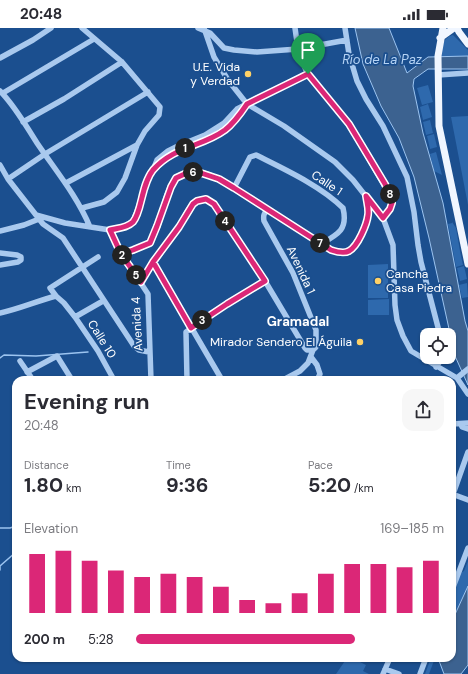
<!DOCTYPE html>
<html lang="en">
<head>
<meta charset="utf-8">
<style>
	:root { --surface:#fff; --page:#f7f7f7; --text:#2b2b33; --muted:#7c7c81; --accent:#db2777 }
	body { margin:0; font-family:"DM Sans",sans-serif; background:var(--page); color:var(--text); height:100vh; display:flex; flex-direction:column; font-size:15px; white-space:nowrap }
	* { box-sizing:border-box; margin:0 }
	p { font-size:13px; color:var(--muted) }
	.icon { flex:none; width:22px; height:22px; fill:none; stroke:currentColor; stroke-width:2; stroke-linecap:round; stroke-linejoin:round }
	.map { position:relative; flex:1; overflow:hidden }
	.details { position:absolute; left:12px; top:348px; width:444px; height:286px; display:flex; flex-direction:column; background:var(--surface); border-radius:12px; box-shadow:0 1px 3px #0004 }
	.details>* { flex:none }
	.buttons { position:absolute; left:420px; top:300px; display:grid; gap:8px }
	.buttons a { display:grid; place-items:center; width:36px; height:36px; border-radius:8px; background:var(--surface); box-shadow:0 1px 3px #0004; font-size:20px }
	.pin { position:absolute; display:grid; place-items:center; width:34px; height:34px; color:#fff; margin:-41px -17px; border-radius:50% 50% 50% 0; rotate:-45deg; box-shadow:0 0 4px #0007 }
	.pin .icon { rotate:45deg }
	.km { position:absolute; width:20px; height:20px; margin:-10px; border-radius:50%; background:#222; color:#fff; font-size:11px; line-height:20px; text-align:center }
	.round { display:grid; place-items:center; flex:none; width:42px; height:42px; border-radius:12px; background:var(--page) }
	.headline { display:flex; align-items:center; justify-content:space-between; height:68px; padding:0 12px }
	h1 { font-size:22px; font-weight:700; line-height:30px }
	.figures { display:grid; grid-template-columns:repeat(3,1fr); gap:6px; height:68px; padding:4px 12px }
	.figures div { display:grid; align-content:center }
	.figures b { font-size:20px; font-weight:700 }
	.figures small { font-size:11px; font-weight:400 }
	.figures p { font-size:11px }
	.chart { height:112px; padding:8px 12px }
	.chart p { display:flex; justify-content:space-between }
	.chart svg { width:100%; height:72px; margin-top:4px; stroke:var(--accent); stroke-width:6 }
	ul { padding:0 12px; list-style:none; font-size:13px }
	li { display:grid; grid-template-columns:64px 48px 1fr; align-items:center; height:30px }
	li i { height:10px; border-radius:5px; background:var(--accent) }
	.status { display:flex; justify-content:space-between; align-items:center; height:28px; padding:0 20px; background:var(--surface); direction:ltr }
	.status svg { height:11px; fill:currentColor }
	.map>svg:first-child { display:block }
	.green { fill:#2e69ad }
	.water { fill:#3c6290; stroke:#9cc4f0 }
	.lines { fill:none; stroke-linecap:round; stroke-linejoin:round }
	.stream { stroke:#9cc4f0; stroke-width:1.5 }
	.minor { stroke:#a9c9ee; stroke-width:5.5 }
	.major { stroke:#f0f6ff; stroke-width:7 }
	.route-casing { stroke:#fff; stroke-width:8 }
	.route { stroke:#db2777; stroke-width:5 }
	.poi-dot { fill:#ffd166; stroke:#1b4f8f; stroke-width:1.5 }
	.labels { text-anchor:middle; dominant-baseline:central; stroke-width:3.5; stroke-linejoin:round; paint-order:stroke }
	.poi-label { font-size:12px; fill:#fff; stroke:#1b4f8f; text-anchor:end }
	.street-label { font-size:12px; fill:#fff; stroke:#1b4f8f }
	.water-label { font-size:13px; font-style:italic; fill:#b5d3f5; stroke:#1b4f8f }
	.neighbourhood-label { font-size:13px; font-weight:bold; fill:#fff; stroke:#1b4f8f }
</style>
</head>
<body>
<div class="status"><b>20:48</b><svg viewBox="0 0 49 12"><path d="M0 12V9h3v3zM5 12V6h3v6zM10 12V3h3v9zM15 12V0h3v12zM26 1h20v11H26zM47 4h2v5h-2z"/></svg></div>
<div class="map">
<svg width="468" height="646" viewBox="0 0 468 646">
	<rect width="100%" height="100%" fill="#1b4f8f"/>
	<path class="green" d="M453 7 468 22V28H441C443 18 442 10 453 7Z
		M428 57 433 74 422 77 417 60Z
		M428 76 432 89 423 92 420 79Z
		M468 88V177L451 89Z
		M430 92 433 105 426 107 423 94Z
		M434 106 437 119 430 121 427 108Z
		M436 124 442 147 434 143 430 126Z
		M452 194 456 200 460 223 454 225 460 223 463 237 456 239 448 196 452 195Z
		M388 236V270H368V237Z
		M464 238 467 251 460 253 457 240Z
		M467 255 468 269 462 270 459 257Z
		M389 271V287H368V272Z
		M468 533V558L452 593V574L455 568 454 561 462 544 464 543Z
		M347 630H352L366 637 363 643 369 646H336Z
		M431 630H435L429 646H425Z"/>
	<path class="water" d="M355 0H389L407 45 428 29 468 28V41H428L414 51 413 58 423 105 443 175 465 293 468 303V357L455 328 429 210 414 149 399 110 381 78 363 36Z
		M468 558V637L461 646H444L438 630H452V593Z"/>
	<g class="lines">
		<path class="stream" d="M0 330 4 327 36 328 88 324
			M0 500H10L16 498
			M0 542V538L16 524"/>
		<path class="minor" d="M82 0 122 34 160 79 159 87 145 103 137 117 125 150 117 164 104 174 82 180
			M198 0 210 5 224 20 234 22 257 24 298 21 347 12
			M204 0 214 29 228 52 247 76 284 98 335 134 353 152 383 190 393 217 395 277 397 292 403 308 411 323 457 350 468 366
			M295 0 298 21 307 45 349 96 389 166C394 177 390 181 383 190
			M345 0 349 26 357 53 366 71 383 98 407 149 414 184 418 217 421 234 440 307
			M0 30 33 12 51 0
			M438 47 468 45
			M0 63C15 78 26 98 37 115 56 143 77 168 90 199
			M3 65 94 11
			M23 94 64 71 122 34
			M0 137 8 151 43 196 63 210 134 318 139 322 149 324
			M154 142C161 135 168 128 178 123 188 118 199 116 209 111 225 104 238 91 247 76
			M8 151 45 126 148 64
			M66 155 137 117
			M268 182C264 185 263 187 264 193L293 245 316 302V319L313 322 308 335 300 343 283 352
			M36 187 65 195 110 202 123 199 133 193 138 181 145 157 153 142 157 132 168 123 178 118 205 107 224 95 237 81 307 45
			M110 202 119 222 148 266 151 352
			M0 203 24 197 39 191
			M321 216C339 206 348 201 343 180 321 158 284 141 256 127L250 129 234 160 331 222C337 224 344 226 349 223 358 218 367 197 368 187 368 181 367 175 367 169
			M0 225 17 227 21 229V232L18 234 0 237
			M121 226 133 223 150 215C153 209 155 204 158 198 162 185 167 158 177 149 182 145 191 143 198 144 211 145 223 154 234 160
			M153 234 222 352
			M141 254C153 235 167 217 180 198 184 190 189 177 197 173 204 169 209 172 214 176L265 253 305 320 307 322H313
			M56 268 50 260 98 229
			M103 273 75 289 98 323 114 352
			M0 285C19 281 37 273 56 268L64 275 75 289
			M311 329 317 337 320 346 317 352
			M20 333 33 352
			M436 339 443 329
			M27 344 57 328 72 352
			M457 350 468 341
			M187 352 186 304 227 276 265 253
			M452 396 468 395
			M461 396 462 399 468 401
			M452 466 468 472
			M452 469 468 424
			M452 562 468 520
			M358 631 359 630
			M385 641 399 646
			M383 646 390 630
			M420 646 426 630"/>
		<path class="major" d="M443 0 438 28 439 98 468 236
			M457 0 459 4 468 16
			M440 10 454 0"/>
	</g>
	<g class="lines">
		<defs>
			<path id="route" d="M308 46 247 76C241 85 234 95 225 102 202 119 174 118 153 142 141 157 142 184 133 194 127 200 118 200 110 202L121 226 141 254 153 234 191 300 227 276 265 253 214 176 206 171 197 173 193 176 179 199 153 234 141 254 121 226 133 222 150 215 157 198 171 159 176 150 189 144H198L219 151 234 160 331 222C337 224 344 226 349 223 358 218 367 196 368 187 369 181 367 175 366 168L383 190 390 181 392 175V171L385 156 349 96 308 46"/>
		</defs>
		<use href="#route" class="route-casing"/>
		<use href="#route" class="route"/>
	</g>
	<g class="poi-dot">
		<circle cx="248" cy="46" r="4"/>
		<circle cx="378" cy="253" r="4"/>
		<circle cx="360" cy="314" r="4"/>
	</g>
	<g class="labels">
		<g class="poi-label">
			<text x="240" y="39">U.E. Vida<tspan x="240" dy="14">y Verdad</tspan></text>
			<text x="386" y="246" text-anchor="start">Cancha<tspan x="386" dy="14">Casa Piedra</tspan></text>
			<text x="352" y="314">Mirador Sendero El Águila</text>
		</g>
		<g class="street-label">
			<text transform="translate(327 155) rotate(34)">Calle 1</text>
			<text transform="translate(301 242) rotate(65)">Avenida 1</text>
			<text transform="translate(137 296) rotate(-93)">Avenida 4</text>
			<text transform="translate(102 311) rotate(58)">Calle 10</text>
		</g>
		<g class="water-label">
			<text x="382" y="31">Río de La Paz</text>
		</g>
		<g class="neighbourhood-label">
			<text x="298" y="293">Gramadal</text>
		</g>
	</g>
</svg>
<div class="buttons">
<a><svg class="icon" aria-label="locate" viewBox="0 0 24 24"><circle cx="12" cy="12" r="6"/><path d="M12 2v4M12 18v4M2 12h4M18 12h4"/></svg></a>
</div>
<div class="pin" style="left:308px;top:46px;background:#1e9e55"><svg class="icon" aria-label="arrive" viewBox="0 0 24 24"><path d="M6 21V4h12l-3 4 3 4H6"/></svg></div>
<b class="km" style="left:185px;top:120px">1</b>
<b class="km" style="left:122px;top:227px">2</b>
<b class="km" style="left:202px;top:292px">3</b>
<b class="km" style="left:225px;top:193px">4</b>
<b class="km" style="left:136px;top:247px">5</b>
<b class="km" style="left:193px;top:144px">6</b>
<b class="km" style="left:320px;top:215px">7</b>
<b class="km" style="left:390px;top:166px">8</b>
<section class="details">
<div class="headline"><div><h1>Evening run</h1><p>20:48</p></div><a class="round"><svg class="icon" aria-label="share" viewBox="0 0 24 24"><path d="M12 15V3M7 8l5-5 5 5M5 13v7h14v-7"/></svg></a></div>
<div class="figures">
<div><p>Distance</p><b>1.80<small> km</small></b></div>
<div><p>Time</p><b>9:36</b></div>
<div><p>Pace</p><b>5:20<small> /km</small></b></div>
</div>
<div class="chart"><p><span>Elevation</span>169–185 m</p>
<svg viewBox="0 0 160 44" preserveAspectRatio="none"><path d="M5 44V8M15 44V6M25 44V12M35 44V18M45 44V22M55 44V20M65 44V22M75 44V28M85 44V36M95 44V38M105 44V32M115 44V20M125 44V14M135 44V14M145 44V16M155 44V12"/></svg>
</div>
<ul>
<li><b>200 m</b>5:28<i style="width:71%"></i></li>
</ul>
</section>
</div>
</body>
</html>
